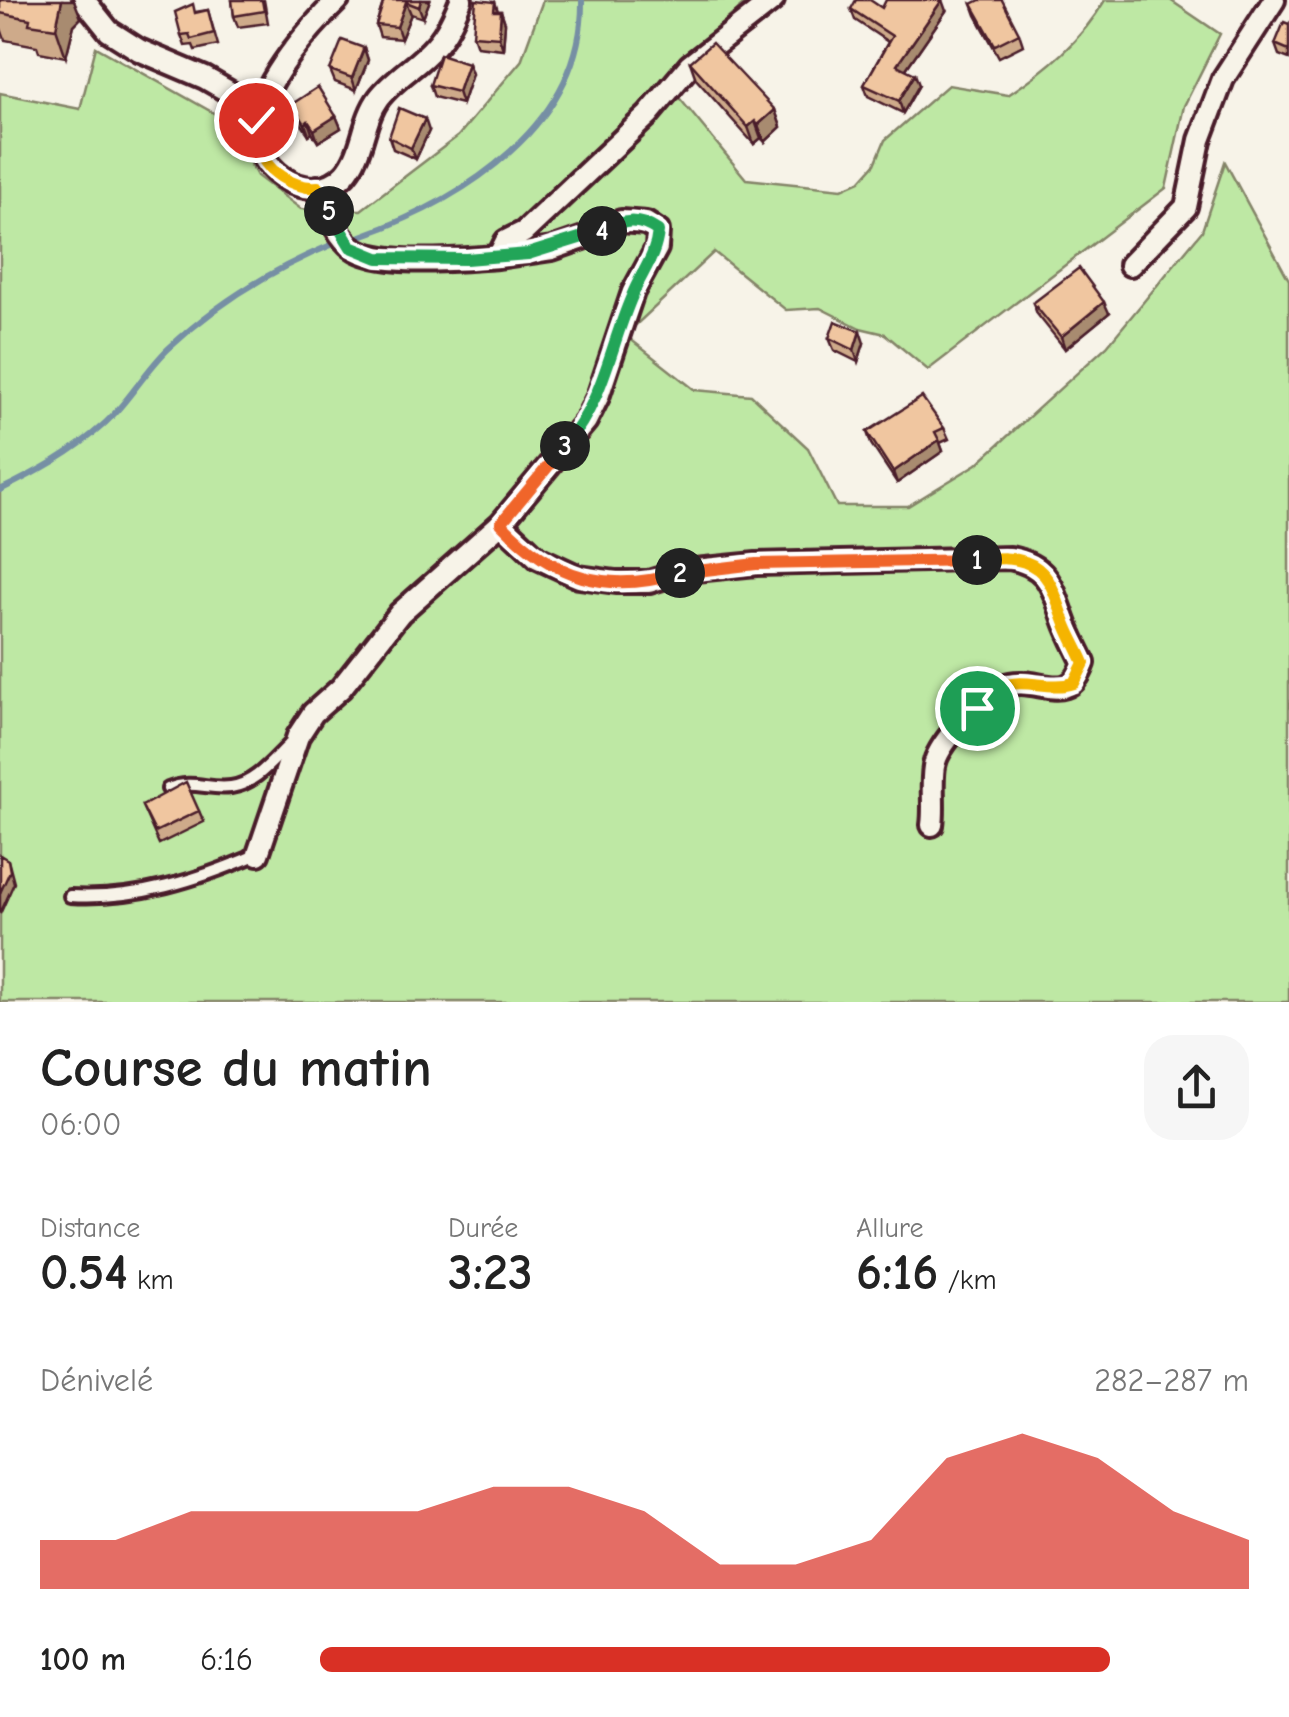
<!DOCTYPE html>
<html lang="fr">
<head>
<meta charset="utf-8">
<style>
	:root { --surface:#fff; --page:#f6f6f6; --text:#222; --muted:#767676; --accent:#d93025 }
	body { margin:0; font-family:"Comic Neue",sans-serif; background:var(--page); color:var(--text); height:100vh; display:flex; flex-direction:column; font-size:38px; white-space:nowrap }
	* { box-sizing:border-box; margin:0 }
	p { font-size:32px; color:var(--muted) }
	.icon { flex:none; width:55px; height:55px; fill:none; stroke:currentColor; stroke-width:2; stroke-linecap:round; stroke-linejoin:round }
	.map { position:relative; height:1002px; overflow:hidden }
	.details { display:flex; flex-direction:column; background:var(--surface); flex:1 }
	.details>* { flex:none }
	.pin { position:absolute; display:grid; place-items:center; width:85px; height:85px; color:#fff; margin:-42px; border:5px solid #fff; border-radius:50%; box-shadow:0 2px 10px #0007 }
	.km { position:absolute; width:50px; height:50px; margin:-25px; border-radius:50%; background:#222; color:#fff; font-size:28px; line-height:50px; text-align:center }
	.round { display:grid; place-items:center; flex:none; width:105px; height:105px; border-radius:30px; background:var(--page) }
	.overview { display:flex; align-items:center; justify-content:space-between; height:170px; padding:0 40px }
	h1 { font-size:55px; font-weight:700; line-height:75px }
	.figures { display:grid; grid-template-columns:repeat(3,1fr); gap:15px; height:170px; padding:10px 40px }
	.figures div { display:grid; align-content:center }
	.figures b { font-size:50px; font-weight:700 }
	.figures small { font-size:28px; font-weight:400 }
	.figures p { font-size:28px }
	.chart { height:280px; padding:20px 40px }
	.chart p { display:flex; justify-content:space-between }
	.chart svg { width:100%; height:180px; margin-top:10px; fill:var(--accent); opacity:.7 }
	ul { padding:0 40px; list-style:none; font-size:32px }
	li { display:grid; grid-template-columns:160px 120px 1fr; align-items:center; height:75px }
	li i { height:25px; border-radius:12px; background:var(--accent) }
	.map>svg:first-child { display:block }
	.green { fill:#bee8a4; stroke:#848468; stroke-width:2.5 }
	.lines { fill:none; stroke-linecap:round; stroke-linejoin:round }
	.stream { stroke:#768fa4; stroke-width:6 }
	.service-casing { stroke:#4a1f2b; stroke-width:18 }
	.minor-casing { stroke:#4a1f2b; stroke-width:28 }
	.service { stroke:#f7f3e8; stroke-width:10 }
	.minor { stroke:#f7f3e8; stroke-width:20 }
	.wall { fill:#ceaa8a; stroke:#4a1f2b; stroke-width:2.5 }
	.shaded-wall { fill:#a88b70; stroke:#4a1f2b; stroke-width:2.5 }
	.building { fill:#f0c6a0; stroke:#4a1f2b; stroke-width:2.5 }
	.split-1-casing { stroke:#fff; stroke-width:20 }
	.split-2-casing { stroke:#fff; stroke-width:20 }
	.split-3-casing { stroke:#fff; stroke-width:20 }
	.split-4-casing { stroke:#fff; stroke-width:20 }
	.split-5-casing { stroke:#fff; stroke-width:20 }
	.split-6-casing { stroke:#fff; stroke-width:20 }
	.split-1 { stroke:#f5b400; stroke-width:12 }
	.split-2 { stroke:#f0652b; stroke-width:12 }
	.split-3 { stroke:#f0652b; stroke-width:12 }
	.split-4 { stroke:#22a559; stroke-width:12 }
	.split-5 { stroke:#22a559; stroke-width:12 }
	.split-6 { stroke:#f5b400; stroke-width:12 }
</style>
</head>
<body>
<div class="map">
<svg width="1289" height="1002" viewBox="0 0 1289 1002">
	<rect width="100%" height="100%" fill="#f7f3e8"/>
	<filter id="ink" filterUnits="userSpaceOnUse"><feTurbulence type="fractalNoise" baseFrequency=".01" numOctaves="2"/><feDisplacementMap in="SourceGraphic" scale="20" xChannelSelector="R" yChannelSelector="G"/><feConvolveMatrix kernelMatrix="1 2 1 2 8 2 1 2 1" color-interpolation-filters="sRGB"/></filter>
	<g filter="url(#ink)">
		<path class="green" d="M543 0H749L699 44 659 85 672 89 746 179 842 189 860 181 875 164 885 140 948 85 1008 95C1047 69 1081 41 1105 0H1170L1220 34 1184 106 1166 188 928 370 885 334 860 328 820 308 786 310 714 252 625 335 695 390 751 395 808 448 837 506H908L977 464 1107 346 1202 231 1225 162 1289 280V1002H0V93L80 109 96 47 226 120 257 176 301 209 361 210 458 136 521 61Z"/>
		<g class="lines">
			<path class="stream" d="M361 236C464 200 584 124 582 0
				M0 490C37 472 72 453 103 425 128 403 144 372 168 349 217 303 274 268 336 243"/>
			<defs>
				<path id="service" d="M168 789C193 779 207 790 231 787 255 784 273 760 290 744
					M70 896C136 900 198 880 258 854"/>
				<path id="minor" d="M84 0 109 31 139 50 205 78 231 93 256 121
					M338 0C308 29 267 77 257 119 246 165 309 212 345 174 364 153 362 121 379 98 394 78 419 65 435 46 447 33 454 17 461 0
					M317 187C326 205 335 235 352 247 380 268 463 259 498 257L506 241 524 232 648 115 690 65 773 0
					M1130 265 1186 207 1200 140 1223 79 1274 0
					M501 523 538 558 579 577 616 582H649L685 571 756 564 1010 558C1048 566 1052 585 1064 619 1069 634 1077 648 1084 663 1068 710 1036 673 1003 686 984 694 940 742 935 762 930 778 935 806 932 825
					M258 854 298 736 313 713 341 688 400 613 501 523 586 421 598 397 633 292 657 248 658 231 646 223 621 221 598 233 552 249 498 257"/>
			</defs>
			<use href="#service" class="service-casing"/>
			<use href="#minor" class="minor-casing"/>
			<use href="#service" class="service"/>
			<use href="#minor" class="minor"/>
		</g>
		<path class="wall" d="M0 0 81 18 74 25 66 57 39 52 37 46 5 40 0 26Z
			M232 0H264L268 23 238 27 234 16Z
			M384 0H430L423 18 411 14 401 39 380 37 376 25Z
			M495 2 498 11H501L505 23 503 49 477 46 473 35Z
			M972 4 1019 33 1023 45 999 57 976 15Z
			M882 8 946 11 906 69 919 85 903 113 868 96 864 85 888 42 855 20 851 9Z
			M208 10 218 45 195 50 193 45 185 46 181 35 196 12Z
			M1289 24V59L1279 55 1275 44Z
			M364 48 368 60 356 90 335 82 330 70Z
			M690 62 775 110 781 127 765 142 761 138 754 144 696 79Z
			M468 63 472 74 462 104 434 97 430 85Z
			M292 104 336 116 341 128 318 142 312 133 309 135 296 116Z
			M429 131 416 159 393 149 389 137Z
			M1033 303 1109 313 1065 349 1037 314Z
			M829 338 864 343 858 362 834 350Z
			M944 428 949 439 940 443 943 451 897 483 871 444 867 432Z
			M142 806 199 811 204 822 159 844Z"/>
		<path class="shaded-wall" d="M62 0H74L81 18 74 25 66 57 56 28Z
			M421 0H430L423 18 419 7Z
			M942 0 946 11 901 76 897 65Z
			M406 2 411 14 401 39 397 27Z
			M501 11 505 23 503 49 499 37Z
			M364 48 368 60 356 90 352 78Z
			M468 63 472 74 462 104 458 92Z
			M915 74 919 85 903 113 899 101Z
			M775 110 781 127 765 142 758 125Z
			M336 116 341 128 318 142 314 130Z
			M425 119 429 131 416 159 411 148Z
			M308 121 312 133 309 135 305 124Z
			M755 121 761 138 754 144 748 127Z
			M1104 302 1109 313 1065 349 1061 337Z
			M860 331 864 343 858 362 854 350Z
			M939 440 943 451 897 483 893 472Z
			M8 860 14 883 0 914V893Z"/>
		<path class="building" d="M0 0H62L56 28 29 24 30 19 0 13Z
			M232 0H262L264 11 234 16Z
			M384 0H421L419 7 406 2 397 27 376 25Z
			M476 0 495 2 494 11H501L499 37 473 35Z
			M856 0H870L882 8 886 0H942L897 65 915 74 899 101 864 85 892 36 851 9Z
			M980 0H1002L1019 33 995 45 972 4Z
			M193 4 195 13 208 10 214 33 191 39 189 34 181 35 175 12Z
			M1284 22 1289 24V50L1275 44Z
			M342 40 364 48 352 78 330 70Z
			M712 43 775 110 758 125 755 121 748 127 690 62Z
			M440 54 468 63 458 92 430 85Z
			M318 87 336 116 314 130 308 121 305 124 292 104Z
			M399 108 425 119 411 148 389 137Z
			M1079 268 1104 302 1061 337 1033 303Z
			M835 321 860 331 854 350 829 338Z
			M922 397 944 428 935 432 939 440 893 472 867 432Z
			M186 782 199 811 155 832 142 806Z
			M0 855 8 860 10 871 0 893Z"/>
	</g>
	<g class="lines" filter="url(#ink)">
		<defs>
			<path id="split-1" d="M977 708C985 702 994 691 1002 687 1023 677 1049 691 1074 683L1084 663C1079 651 1072 639 1067 627 1056 602 1054 572 1025 562 1010 556 993 559 977 560"/>
			<path id="split-2" d="M680 573 756 564 977 560"/>
			<path id="split-3" d="M565 446 501 523C553 578 606 595 680 573"/>
			<path id="split-4" d="M565 446C605 397 608 352 632 296 641 273 656 257 658 231 637 217 623 220 602 231"/>
			<path id="split-5" d="M329 211 351 247 378 258 466 259 528 254 602 231"/>
			<path id="split-6" d="M256 120C257 128 256 139 258 146 264 171 293 189 318 187L329 211"/>
		</defs>
		<use href="#split-1" class="split-1-casing"/>
		<use href="#split-2" class="split-2-casing"/>
		<use href="#split-3" class="split-3-casing"/>
		<use href="#split-4" class="split-4-casing"/>
		<use href="#split-5" class="split-5-casing"/>
		<use href="#split-6" class="split-6-casing"/>
		<use href="#split-1" class="split-1"/>
		<use href="#split-2" class="split-2"/>
		<use href="#split-3" class="split-3"/>
		<use href="#split-4" class="split-4"/>
		<use href="#split-5" class="split-5"/>
		<use href="#split-6" class="split-6"/>
	</g>
</svg>
<div class="pin" style="left:977px;top:708px;background:#1e9e55"><svg class="icon" aria-label="arrive" viewBox="0 0 24 24"><path d="M6 21V4h12l-3 4 3 4H6"/></svg></div>
<div class="pin" style="left:256px;top:120px;background:#d93025"><svg class="icon" aria-label="check" viewBox="0 0 24 24"><path d="M5 12l5 5 9-10"/></svg></div>
<b class="km" style="left:977px;top:560px">1</b>
<b class="km" style="left:680px;top:573px">2</b>
<b class="km" style="left:565px;top:446px">3</b>
<b class="km" style="left:602px;top:231px">4</b>
<b class="km" style="left:329px;top:211px">5</b>
</div>
<section class="details">
<div class="overview"><div><h1>Course du matin</h1><p>06:00</p></div><a class="round"><svg class="icon" aria-label="share" viewBox="0 0 24 24"><path d="M12 15V3M7 8l5-5 5 5M5 13v7h14v-7"/></svg></a></div>
<div class="figures">
<div><p>Distance</p><b>0.54<small> km</small></b></div>
<div><p>Durée</p><b>3:23</b></div>
<div><p>Allure</p><b>6:16<small> /km</small></b></div>
</div>
<div class="chart"><p><span>Dénivelé</span>282–287 m</p>
<svg viewBox="0 0 160 44" preserveAspectRatio="none"><path d="M0 44V32L10 32L20 25L30 25L40 25L50 25L60 19L70 19L80 25L90 38L100 38L110 32L120 12L130 6L140 12L150 25L160 32V44z"/></svg>
</div>
<ul>
<li><b>100 m</b>6:16<i style="width:85%"></i></li>
</ul>
</section>
</body>
</html>
